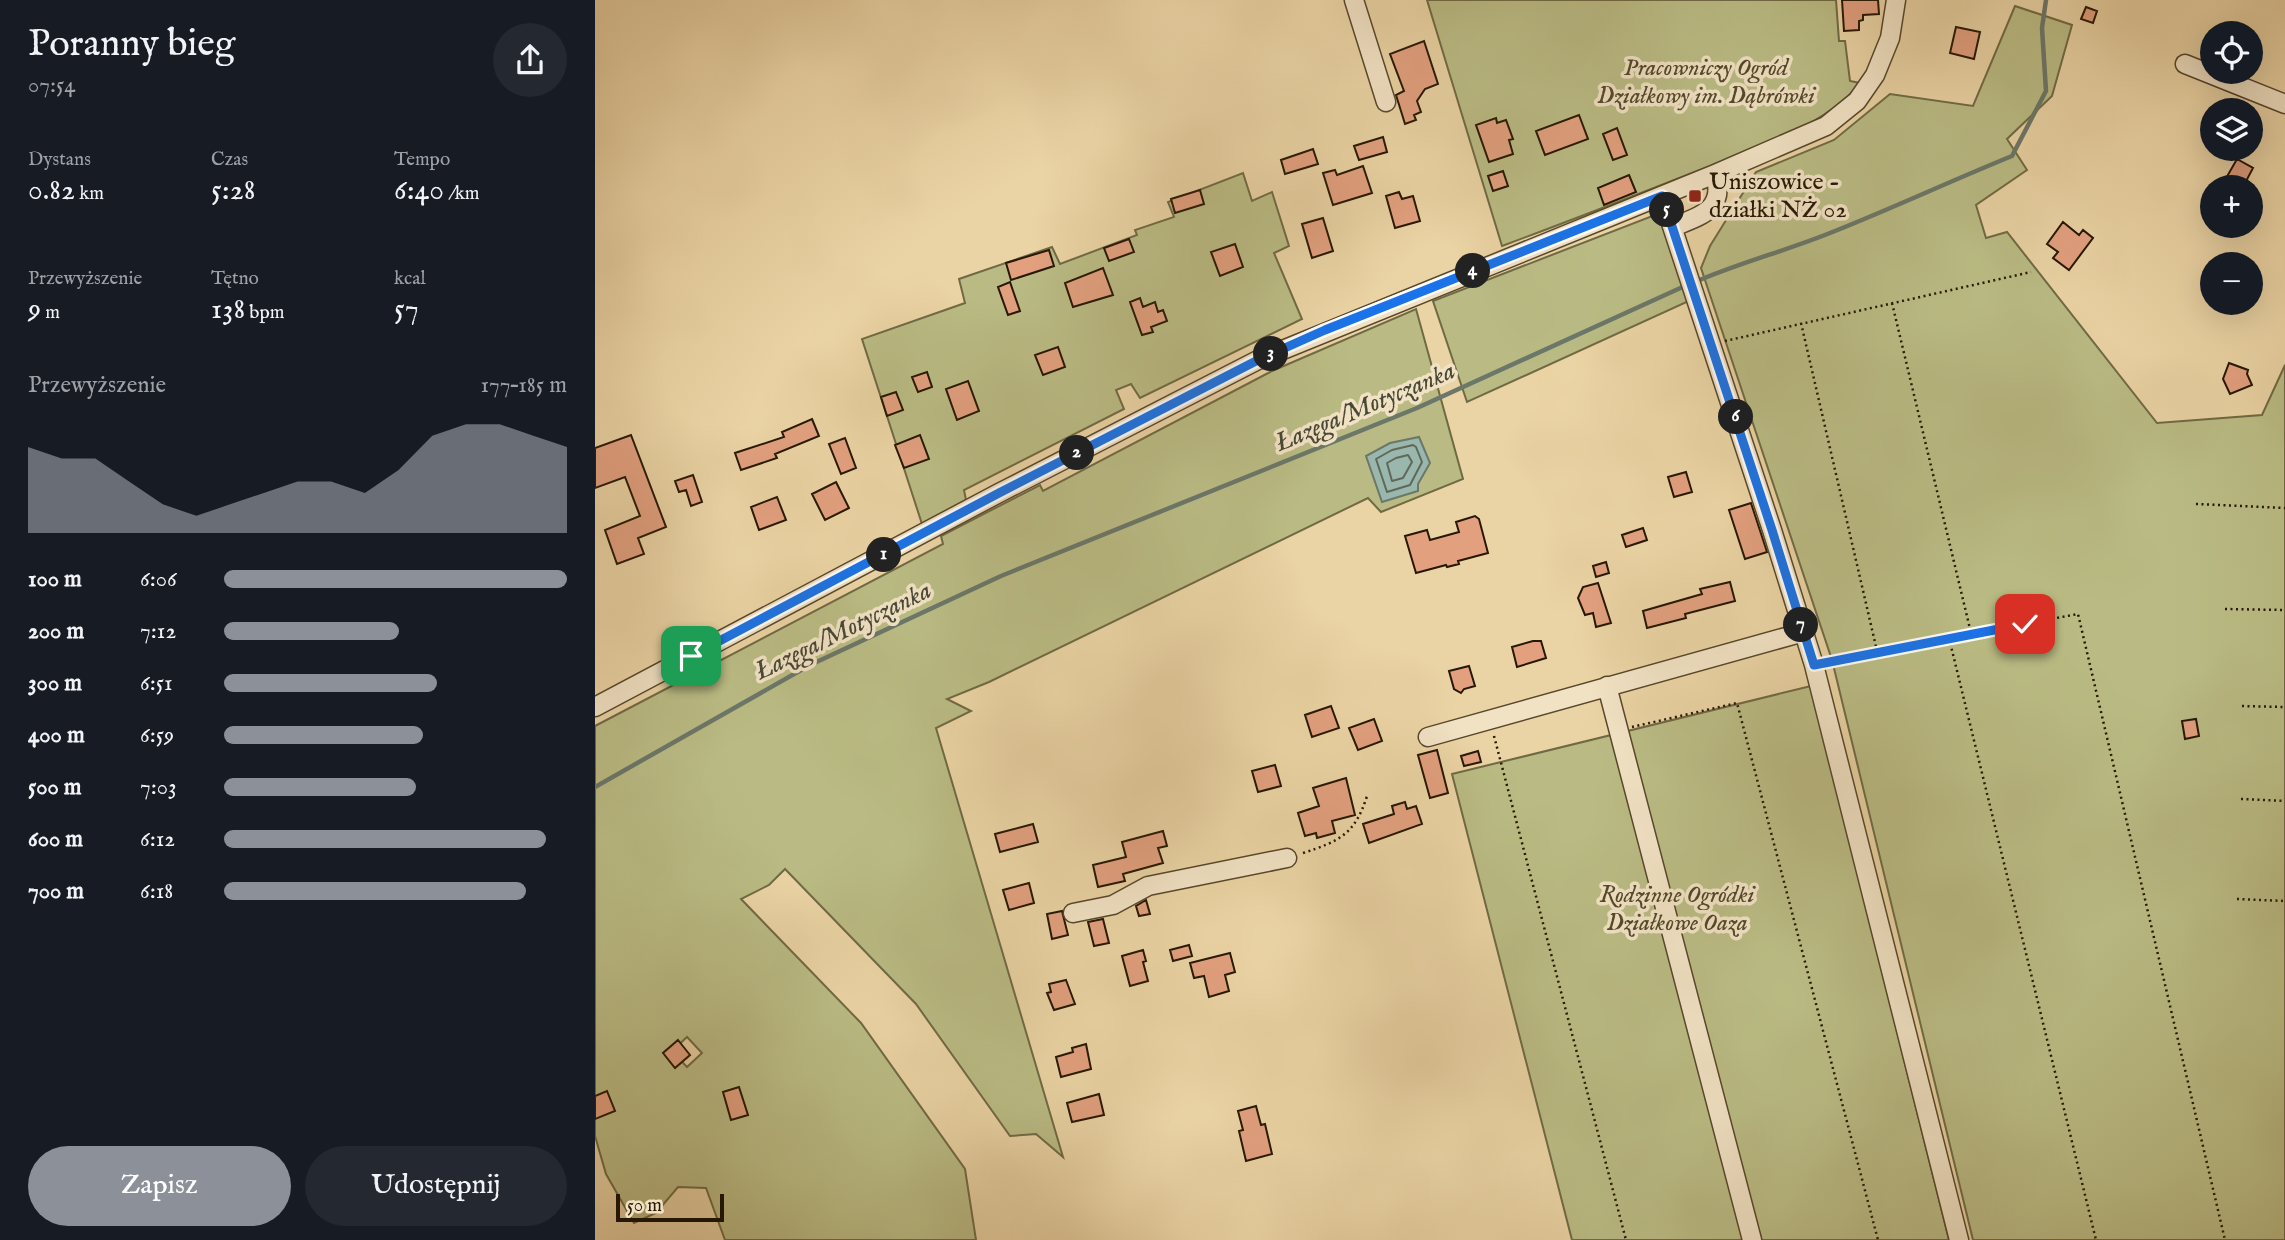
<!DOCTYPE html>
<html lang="pl">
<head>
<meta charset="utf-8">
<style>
	:root { --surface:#171b24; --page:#242831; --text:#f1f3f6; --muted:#9ea1a6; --accent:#8c9099 }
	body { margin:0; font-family:"IM FELL English",serif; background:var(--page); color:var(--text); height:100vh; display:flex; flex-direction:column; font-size:26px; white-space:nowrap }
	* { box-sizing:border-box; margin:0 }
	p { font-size:23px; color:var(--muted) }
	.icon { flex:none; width:38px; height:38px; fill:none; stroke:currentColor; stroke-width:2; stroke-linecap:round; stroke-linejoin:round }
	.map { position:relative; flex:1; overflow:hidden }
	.drawer { display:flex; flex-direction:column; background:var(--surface); width:595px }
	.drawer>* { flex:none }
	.fabs { position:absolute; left:1605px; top:21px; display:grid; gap:14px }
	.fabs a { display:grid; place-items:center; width:63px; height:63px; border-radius:50%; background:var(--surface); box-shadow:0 7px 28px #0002; font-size:35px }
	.scale { position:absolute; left:21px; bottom:18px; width:108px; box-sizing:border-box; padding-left:7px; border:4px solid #261803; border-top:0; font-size:19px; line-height:24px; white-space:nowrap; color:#261803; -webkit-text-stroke:5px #f1e2c4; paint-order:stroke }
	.pin { position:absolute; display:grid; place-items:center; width:60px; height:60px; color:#fff; margin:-30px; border-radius:14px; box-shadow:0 4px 10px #0006 }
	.km { position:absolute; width:35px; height:35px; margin:-18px; border-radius:50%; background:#222; color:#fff; font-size:19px; line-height:35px; text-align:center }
	.round { display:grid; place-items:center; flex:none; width:74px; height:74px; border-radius:37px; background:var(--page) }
	.overview { display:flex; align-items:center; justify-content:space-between; height:119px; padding:0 28px }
	h1 { font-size:38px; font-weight:600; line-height:52px }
	.figures { display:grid; grid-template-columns:repeat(3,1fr); gap:10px; height:119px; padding:7px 28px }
	.figures div { display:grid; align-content:center }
	.figures b { font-size:30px; font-weight:600 }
	.figures small { font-size:19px; font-weight:400 }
	.figures p { font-size:19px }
	.chart { height:196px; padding:14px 28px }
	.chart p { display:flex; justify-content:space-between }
	.chart svg { width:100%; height:126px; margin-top:7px; fill:var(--accent); opacity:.7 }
	.cta { display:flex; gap:14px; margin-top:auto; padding:14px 28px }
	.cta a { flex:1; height:80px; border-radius:42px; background:var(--accent); color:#fff; font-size:28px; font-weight:600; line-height:80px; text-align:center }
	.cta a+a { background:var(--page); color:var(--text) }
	ul { padding:0 28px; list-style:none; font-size:23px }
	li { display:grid; grid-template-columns:112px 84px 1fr; align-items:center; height:52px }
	li i { height:18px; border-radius:9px; background:var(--accent) }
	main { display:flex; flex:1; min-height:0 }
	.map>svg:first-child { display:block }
	.green { fill:#babb84; stroke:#706a44; stroke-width:2; fill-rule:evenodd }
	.water { fill:#99b7ad; stroke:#6b7769; stroke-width:2 }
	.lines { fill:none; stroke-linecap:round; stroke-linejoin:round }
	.shore { stroke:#606858; stroke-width:2 }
	.stream { stroke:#6b7769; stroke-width:4.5 }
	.building { fill:#e2a07f; stroke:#261803; stroke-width:2 }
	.minor-casing { stroke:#57472b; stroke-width:21 }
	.path { stroke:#261803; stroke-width:2.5; stroke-dasharray:2 3.5; stroke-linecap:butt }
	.minor { stroke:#f1e2c4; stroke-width:18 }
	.route-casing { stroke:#fff; stroke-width:14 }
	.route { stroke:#1a73e8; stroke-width:9 }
	.poi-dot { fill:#8f2418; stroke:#f1e2c4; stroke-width:2.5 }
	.labels { text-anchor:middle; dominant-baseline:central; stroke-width:7; stroke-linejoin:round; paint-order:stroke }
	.park-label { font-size:24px; font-style:italic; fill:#52492a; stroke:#f1e2c4 }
	.poi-label { font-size:24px; fill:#261803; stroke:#f1e2c4; text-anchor:start }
	.water-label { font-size:26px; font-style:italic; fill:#484836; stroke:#f1e2c4 }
</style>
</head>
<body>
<main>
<section class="drawer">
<div class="overview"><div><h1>Poranny bieg</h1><p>07:54</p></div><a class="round"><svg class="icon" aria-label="share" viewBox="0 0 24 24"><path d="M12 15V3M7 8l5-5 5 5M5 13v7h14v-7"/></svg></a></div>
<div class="figures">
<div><p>Dystans</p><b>0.82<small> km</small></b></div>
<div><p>Czas</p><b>5:28</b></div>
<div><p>Tempo</p><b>6:40<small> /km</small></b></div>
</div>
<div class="figures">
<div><p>Przewyższenie</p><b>9<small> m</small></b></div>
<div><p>Tętno</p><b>138<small> bpm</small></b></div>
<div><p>kcal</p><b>57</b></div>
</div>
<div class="chart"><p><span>Przewyższenie</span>177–185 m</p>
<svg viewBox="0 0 160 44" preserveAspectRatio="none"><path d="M0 44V14L10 18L20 18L30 26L40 34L50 38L60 34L70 30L80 26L90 26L100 30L110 22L120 10L130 6L140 6L150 10L160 14V44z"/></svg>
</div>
<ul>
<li><b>100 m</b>6:06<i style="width:100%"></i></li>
<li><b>200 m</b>7:12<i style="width:51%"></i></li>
<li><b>300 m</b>6:51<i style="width:62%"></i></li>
<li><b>400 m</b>6:59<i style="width:58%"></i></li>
<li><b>500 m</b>7:03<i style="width:56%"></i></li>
<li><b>600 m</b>6:12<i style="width:94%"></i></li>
<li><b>700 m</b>6:18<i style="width:88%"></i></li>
</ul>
<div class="cta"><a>Zapisz</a><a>Udostępnij</a></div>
</section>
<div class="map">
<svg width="1690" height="1240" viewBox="0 0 1690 1240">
	<rect width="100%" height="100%" fill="#ead3a4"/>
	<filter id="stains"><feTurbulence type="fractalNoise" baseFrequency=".00286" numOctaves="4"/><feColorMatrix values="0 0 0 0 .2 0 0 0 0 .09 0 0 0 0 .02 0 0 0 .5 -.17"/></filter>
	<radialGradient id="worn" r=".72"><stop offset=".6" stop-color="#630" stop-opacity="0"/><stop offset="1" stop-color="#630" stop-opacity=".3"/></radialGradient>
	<path class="green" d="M832 0H1241L1244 41H1250L1255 81 1265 83C1230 128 1144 155 1092 175 1031 199 969 223 907 246Z
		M1420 6 1477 25 1457 96 1412 139 1432 170 1381 205 1391 238 1412 232 1562 423 1667 415 1690 365V1240H1378L1237 660 1106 268 1115 246 1161 172 1239 140 1295 94 1378 106Z
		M648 173 657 201 677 192 694 246 679 253 707 319 545 398 536 384 521 390 529 409 369 490 371 500 327 524 267 339 370 303 364 279 457 247 465 264 542 235 540 230 579 217 573 202Z
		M1065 213 1096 300 872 402 838 301Z
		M821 309 868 479 786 512 773 498 394 682 352 699 376 711 341 728 468 1157 441 1134 415 1136 321 1004 190 869 174 885 146 899 266 1023 370 1169 381 1240H130L111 1188 83 1187 61 1213 39 1223 11 1174 0 1136V726L348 544 346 536 445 485 448 491 677 371ZM92 1037 107 1053 92 1067 77 1051Z
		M1216 686 1354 1240H977L857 774Z"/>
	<path class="water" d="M824 437 835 463 823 484V491L787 502 771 456 795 443Z"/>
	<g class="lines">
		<path class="shore" d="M818 445 821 447 827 462 815 485 792 492 781 459 797 450Z
			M813 455 817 462 808 478 797 481 792 463 801 458Z"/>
		<path class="stream" d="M1100 282C1146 262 1194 250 1240 231 1300 207 1358 180 1417 156L1451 91 1447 28 1451 0
			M0 787 215 665 406 576 822 408 1092 285"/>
	</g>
	<path class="building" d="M1247 0H1283L1284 14 1268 15V20L1264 21V30L1249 31Z
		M1491 7 1502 11 1498 23 1486 19Z
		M1361 27 1385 32 1379 59 1355 53Z
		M829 41 843 84 830 89 822 101 826 112 819 115 821 120 810 124 801 95 809 91 795 54Z
		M984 115 993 139 950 155 941 131Z
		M901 118 902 123 911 120 918 139 914 140 918 154 894 162 881 125Z
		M1022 128 1032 155 1018 160 1008 134Z
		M788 137 792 152 764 160 759 146Z
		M718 149 723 164 690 174 686 160Z
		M1642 159 1658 168 1648 187H1626Z
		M768 166 777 193 738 205 728 173 740 170 742 175Z
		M908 171 913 186 898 191 893 176Z
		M1034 175 1041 192 1009 205 1003 188Z
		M605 190 609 204 580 213 576 199Z
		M804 192 807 199 818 196 825 221 800 228 791 196Z
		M728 218 738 251 717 258 707 224Z
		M1468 222 1484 235 1488 230 1498 238 1474 270 1458 258 1463 252 1452 244Z
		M534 239 539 252 514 261 509 248Z
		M640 244 648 267 625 276 616 252Z
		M454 250 459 266 416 280 411 263Z
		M508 268 518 295 478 307 470 283Z
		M415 282 425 311 413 315 403 287Z
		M545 298 548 307 560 302 563 312 568 310 572 321 556 327 558 332 547 335 535 302Z
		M463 347 470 367 448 375 440 355Z
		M1634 363 1653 370 1652 374 1657 385 1635 394 1628 379Z
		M332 372 337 387 323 392 317 377Z
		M373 381 384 411 362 420 351 389Z
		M301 392 308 410 292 416 286 397Z
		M217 419 224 436 180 454 182 458 146 470 140 453 189 437 187 432Z
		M36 435 71 527 43 538 49 554 22 564 10 530 45 516 30 477 0 488V448Z
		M325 435 334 459 309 468 300 445Z
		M250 438 261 468 246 474 234 444Z
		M1091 472 1097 492 1079 497 1073 477Z
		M98 475 107 502 96 506 91 490 84 492 80 481Z
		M241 482 254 508 230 520 217 494Z
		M182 497 191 520 164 530 156 507Z
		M1156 503 1172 552 1150 559 1134 510Z
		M880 516 884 519 893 553 863 561 864 564 852 567 851 565 821 573 810 536 832 530 835 540 864 532 861 522Z
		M1048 528 1052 540 1031 547 1027 535Z
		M1011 562 1014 573 1001 577 998 566Z
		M1135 582 1140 601 1090 614 1091 618 1052 628 1048 611 1107 594 1105 589Z
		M1003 583 1016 623 1001 627 998 613 990 615 983 598 988 587Z
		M938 641H946L951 658 922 667 917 647Z
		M874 666 880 686 869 689 866 693 859 689 854 671Z
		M736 706 744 728 717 737 710 715Z
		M779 719 787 741 763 750 754 728Z
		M1601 719 1604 736 1590 739 1587 721Z
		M842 750 853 793 835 798 823 755Z
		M883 751 886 762 869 766 866 756Z
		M680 765 686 786 663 792 657 771Z
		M751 778 760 815 737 821 740 833 722 838 721 833 710 836 703 813 724 806 718 788Z
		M810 802 812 809 821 806 827 824 774 843 768 824 799 814 797 806Z
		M438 824 443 842 405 852 400 834Z
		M568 831 572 846 563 848 568 863 528 874 530 881 503 887 498 865 531 857 527 842Z
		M434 883 439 903 414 910 408 890Z
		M551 900 555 914 544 916 541 906Z
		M467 911 473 935 457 939 452 914Z
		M508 919 514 943 499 946 493 922Z
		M594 945 597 956 578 961 575 950Z
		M548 950 551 961 548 962 553 981 535 986 527 956Z
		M635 953 640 972 630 975 634 991 614 997 609 976 599 978 595 963Z
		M471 980 480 1004 459 1010 452 993 456 992 454 984Z
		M83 1040 95 1055 80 1068 68 1053Z
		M491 1044 496 1069 466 1077 461 1057 478 1052 477 1048Z
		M144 1087 153 1115 136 1120 128 1092Z
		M12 1091 20 1111 0 1119V1096Z
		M504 1094 509 1115 477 1122 472 1103Z
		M661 1106 666 1125 670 1124 677 1154 651 1161 644 1131 648 1130 643 1111Z"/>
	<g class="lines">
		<defs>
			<path id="minor" d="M759 0 791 102
				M1590 64 1690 104
				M1067 196 1177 530 1219 665 1364 1240
				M1078 227C1105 216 1131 210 1120 174
				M1012 686 1157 1240
				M0 707 404 493 663 360 1120 174 1231 126 1262 101 1280 75 1295 38 1301 0
				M833 737 1209 632
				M478 913 518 905 553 886 692 858"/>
		</defs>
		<use href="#minor" class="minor-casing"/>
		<path class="path" d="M1297 303 1376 633
			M1206 323 1282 651
			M1130 341 1436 272
			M1601 504 1690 508
			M1630 609 1690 610
			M1354 638 1501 1240
			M1235 660 1483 614 1630 1240
			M1647 706 1690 707
			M1037 727 1142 703 1283 1240
			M899 736 1031 1240
			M1646 799 1690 801
			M708 853C745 841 760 834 772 796
			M1642 899 1690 901"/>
		<use href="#minor" class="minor"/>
	</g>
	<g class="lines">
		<defs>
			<path id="route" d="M96 656 404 493 663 360 730 330 1067 196 1177 530 1219 665 1430 624"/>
		</defs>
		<use href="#route" class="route-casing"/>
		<use href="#route" class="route"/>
	</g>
	<rect class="poi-dot" x="1093" y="189" width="14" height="14" rx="3.5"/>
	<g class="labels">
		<g class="park-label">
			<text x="1111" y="68">Pracowniczy Ogród<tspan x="1111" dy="28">Działkowy im. Dąbrówki</tspan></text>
			<text x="1082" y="895">Rodzinne Ogródki<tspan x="1082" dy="28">Działkowe Oaza</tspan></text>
		</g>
		<g class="poi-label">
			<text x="1114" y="182">Uniszowice -<tspan x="1114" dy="28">działki NŻ 02</tspan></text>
		</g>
		<g class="water-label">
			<text transform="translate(770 407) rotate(-23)">Łazęga/Motyczanka</text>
			<text transform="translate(248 631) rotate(-26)">Łazęga/Motyczanka</text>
		</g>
	</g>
	<rect width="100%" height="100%" filter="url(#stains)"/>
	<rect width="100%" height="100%" fill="url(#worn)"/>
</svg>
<div class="fabs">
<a><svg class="icon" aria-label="locate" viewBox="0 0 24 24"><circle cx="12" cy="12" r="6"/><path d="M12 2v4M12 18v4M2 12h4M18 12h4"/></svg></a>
<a><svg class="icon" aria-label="layers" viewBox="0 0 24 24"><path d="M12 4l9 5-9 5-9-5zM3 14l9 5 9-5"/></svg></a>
<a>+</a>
<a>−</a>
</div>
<div class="scale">50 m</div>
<div class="pin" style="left:96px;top:656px;background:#1e9e55"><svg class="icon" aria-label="arrive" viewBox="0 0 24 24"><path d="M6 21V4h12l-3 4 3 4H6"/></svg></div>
<div class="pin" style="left:1430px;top:624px;background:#d93025"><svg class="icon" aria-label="check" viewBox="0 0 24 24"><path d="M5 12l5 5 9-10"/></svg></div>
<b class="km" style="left:289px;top:555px">1</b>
<b class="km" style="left:482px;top:453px">2</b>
<b class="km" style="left:676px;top:354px">3</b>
<b class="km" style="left:878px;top:271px">4</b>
<b class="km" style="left:1072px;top:210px">5</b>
<b class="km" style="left:1141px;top:417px">6</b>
<b class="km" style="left:1206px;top:625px">7</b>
</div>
</main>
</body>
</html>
